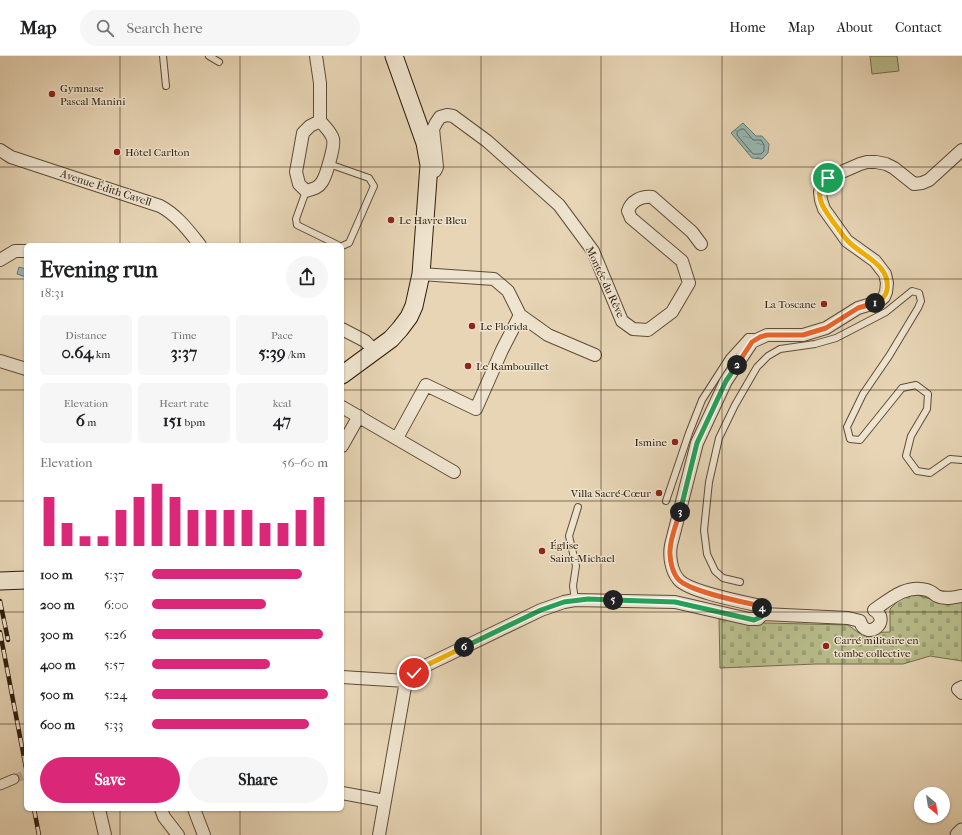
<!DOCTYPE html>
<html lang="en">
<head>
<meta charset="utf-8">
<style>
	:root { --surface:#fff; --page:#f6f6f6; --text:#202124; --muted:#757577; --line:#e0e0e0; --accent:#db2777 }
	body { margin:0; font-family:"IM FELL French Canon",serif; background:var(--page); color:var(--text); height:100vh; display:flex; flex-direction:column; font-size:15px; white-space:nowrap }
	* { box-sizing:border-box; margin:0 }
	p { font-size:13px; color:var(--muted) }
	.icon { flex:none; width:22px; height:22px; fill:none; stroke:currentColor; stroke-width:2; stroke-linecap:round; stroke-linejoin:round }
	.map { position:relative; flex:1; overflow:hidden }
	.details { position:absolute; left:24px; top:187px; width:320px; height:568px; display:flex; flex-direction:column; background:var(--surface); border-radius:6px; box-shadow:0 1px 3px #0004 }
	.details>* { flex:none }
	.needle { width:26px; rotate:150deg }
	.tools { position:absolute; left:914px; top:731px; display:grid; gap:8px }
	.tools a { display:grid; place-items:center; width:36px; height:36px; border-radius:50%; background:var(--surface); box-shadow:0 1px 3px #0004; font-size:20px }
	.pin { position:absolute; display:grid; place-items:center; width:34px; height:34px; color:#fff; margin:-17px; border:2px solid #fff; border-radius:50%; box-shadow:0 1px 4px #0007 }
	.km { position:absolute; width:20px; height:20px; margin:-10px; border-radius:50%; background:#222; color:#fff; font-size:11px; line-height:20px; text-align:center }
	.round { display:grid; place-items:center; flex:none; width:42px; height:42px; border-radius:21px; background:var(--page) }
	.summary { display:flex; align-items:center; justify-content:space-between; height:68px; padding:0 16px }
	h1 { font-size:22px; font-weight:700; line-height:30px }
	.metrics { display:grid; grid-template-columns:repeat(3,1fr); gap:6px; height:68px; padding:4px 16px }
	.metrics div { display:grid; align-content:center; border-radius:6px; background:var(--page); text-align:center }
	.metrics b { font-size:17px; font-weight:700 }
	.metrics small { font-size:11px; font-weight:400 }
	.metrics p { font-size:11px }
	.chart { height:112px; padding:8px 16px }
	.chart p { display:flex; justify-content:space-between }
	.chart svg { width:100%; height:72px; margin-top:4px; stroke:var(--accent); stroke-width:6 }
	.cta { display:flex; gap:8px; margin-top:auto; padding:8px 16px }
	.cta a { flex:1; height:46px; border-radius:24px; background:var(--accent); color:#fff; font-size:16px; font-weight:700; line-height:46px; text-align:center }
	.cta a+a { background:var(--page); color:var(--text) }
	ul { padding:0 16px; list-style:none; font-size:13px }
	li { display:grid; grid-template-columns:64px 48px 1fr; align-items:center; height:30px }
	li i { height:10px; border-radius:5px; background:var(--accent) }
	header { display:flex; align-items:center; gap:24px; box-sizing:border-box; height:56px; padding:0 20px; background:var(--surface); border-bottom:1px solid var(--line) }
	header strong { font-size:19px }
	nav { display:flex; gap:22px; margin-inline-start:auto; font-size:14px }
	.search { width:280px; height:36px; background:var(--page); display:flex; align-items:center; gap:10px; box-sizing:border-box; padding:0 14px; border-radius:22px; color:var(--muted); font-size:15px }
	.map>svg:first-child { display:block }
	.grass { fill:#b8bc8b; stroke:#746d4c }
	.cemetery { fill:url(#cemetery-stones); stroke:#746d4c }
	.water { fill:url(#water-ripples); stroke:#6d7a71 }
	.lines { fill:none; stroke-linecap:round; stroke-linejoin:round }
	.shore { stroke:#636b60; stroke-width:1 }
	.pedestrian-tunnel { stroke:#c2b094; stroke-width:9; stroke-dasharray:9 4.5; stroke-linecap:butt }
	.service-casing { stroke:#5d4c38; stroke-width:8 }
	.pedestrian-casing { stroke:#5d4c38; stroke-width:11 }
	.minor-casing { stroke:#5d4c38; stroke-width:14 }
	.tertiary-casing { stroke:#5d4c38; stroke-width:17 }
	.secondary-casing { stroke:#2f1e0e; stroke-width:19 }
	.service { stroke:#efe4cf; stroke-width:6 }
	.pedestrian { stroke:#efe4cf; stroke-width:9 }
	.minor { stroke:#efe4cf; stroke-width:12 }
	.tertiary { stroke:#efe4cf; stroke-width:15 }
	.secondary { stroke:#efe4cf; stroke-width:17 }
	.rail-casing { stroke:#2f1e0e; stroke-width:4.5 }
	.rail { stroke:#efe4cf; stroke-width:3; stroke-dasharray:9; stroke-linecap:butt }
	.split-1-casing { stroke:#fff; stroke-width:8 }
	.split-2-casing { stroke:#fff; stroke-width:8 }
	.split-3-casing { stroke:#fff; stroke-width:8 }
	.split-4-casing { stroke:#fff; stroke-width:8 }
	.split-5-casing { stroke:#fff; stroke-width:8 }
	.split-6-casing { stroke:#fff; stroke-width:8 }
	.split-7-casing { stroke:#fff; stroke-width:8 }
	.split-1 { stroke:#f5b400; stroke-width:5 }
	.split-2 { stroke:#f0652b; stroke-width:5 }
	.split-3 { stroke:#22a559; stroke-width:5 }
	.split-4 { stroke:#f0652b; stroke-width:5 }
	.split-5 { stroke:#22a559; stroke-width:5 }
	.split-6 { stroke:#22a559; stroke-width:5 }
	.split-7 { stroke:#f5b400; stroke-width:5 }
	.grid { fill:none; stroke:#2f1e0e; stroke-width:1; stroke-opacity:0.55 }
	.poi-dot { fill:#8f2418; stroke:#efe4cf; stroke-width:1.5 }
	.labels { text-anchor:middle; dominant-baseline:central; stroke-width:3; stroke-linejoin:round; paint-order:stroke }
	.poi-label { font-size:11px; fill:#2f1e0e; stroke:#efe4cf; text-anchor:start }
	.street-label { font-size:11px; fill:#2f1e0e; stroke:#efe4cf }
</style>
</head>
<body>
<header>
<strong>Map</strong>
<div class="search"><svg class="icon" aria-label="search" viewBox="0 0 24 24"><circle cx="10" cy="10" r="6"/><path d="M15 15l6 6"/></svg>Search here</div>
<nav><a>Home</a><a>Map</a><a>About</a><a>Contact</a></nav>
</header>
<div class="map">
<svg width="962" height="779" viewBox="0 0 962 779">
	<defs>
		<pattern id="cemetery-stones" width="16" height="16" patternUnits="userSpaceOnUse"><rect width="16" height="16" fill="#b8bc8b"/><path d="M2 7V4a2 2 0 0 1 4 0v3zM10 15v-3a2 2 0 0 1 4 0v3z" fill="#9ea177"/></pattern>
		<pattern id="water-ripples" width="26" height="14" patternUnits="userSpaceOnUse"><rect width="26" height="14" fill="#97b8b3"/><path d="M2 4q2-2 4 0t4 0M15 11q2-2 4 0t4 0" fill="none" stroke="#7c9590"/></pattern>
	</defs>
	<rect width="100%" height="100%" fill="#e7d5b5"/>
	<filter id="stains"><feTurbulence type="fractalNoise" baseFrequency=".005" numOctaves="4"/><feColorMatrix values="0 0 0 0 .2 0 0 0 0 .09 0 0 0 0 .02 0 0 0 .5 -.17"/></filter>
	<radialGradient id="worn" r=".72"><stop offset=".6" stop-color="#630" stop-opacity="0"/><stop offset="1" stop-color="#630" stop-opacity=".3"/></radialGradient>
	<path class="grass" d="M870 0H897L899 15 872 18Z"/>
	<path class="cemetery" d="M910 537 941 546 962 545V605L930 600 903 608H816L720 612 719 563 766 567 848 569 859 577 890 576V553L904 539Z"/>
	<path class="water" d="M743 67 756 80H762L769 88 768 97 762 103 752 102 731 77Z
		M19 211 26 213V221L17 218Z"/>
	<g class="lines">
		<path class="shore" d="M741 73H744L753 84H761L764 89V95L761 98H753L737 79V77Z"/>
		<path class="pedestrian-tunnel" d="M14 723 26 718"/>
		<defs>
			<path id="service" d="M163 0 166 30
				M209 0 219 6
				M329 108 369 122 374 130 349 187 342 190
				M306 135 296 163 297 169 338 189
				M666 445 689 377 702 344 729 302 748 281H757
				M740 526 723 522 715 515 707 498 704 474 709 426 719 382 735 349 757 311 768 300 780 293 815 288 836 282 886 256 912 235 919 237 921 245 918 252 889 300 863 338 847 371 850 383 860 384 902 332 916 329 928 338 927 353 911 380 906 400 917 415 930 417 950 403 962 404
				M575 544 573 530 576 510 569 480 578 451"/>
			<path id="pedestrian" d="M0 729 14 723"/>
			<path id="minor" d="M316 0 320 27V65C325 71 331 76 333 83 335 90 326 120 322 126 318 132 313 133 306 135L299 128 296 116 303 77 310 70 320 65
				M0 94 11 101 160 150C177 159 188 174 200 189
				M430 117 435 115 437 111 433 73 436 67 440 61 447 59 453 60 487 85 559 149 593 195 622 265 633 273 648 274 672 256 689 227 682 205 631 162 628 155C631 145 641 140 652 141L692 176 701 188
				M0 204 15 195H26
				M421 218 494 223 508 235 520 259 548 279 595 299
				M342 273 365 285 375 295
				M0 305 26 313
				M342 351 454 416
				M397 382 426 329 476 353 502 294 520 259
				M342 390 359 360
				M874 554C890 543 906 528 927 534 931 535 934 538 937 540 945 544 954 541 962 540
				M763 558 761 550C743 546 690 536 679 524 671 515 669 500 671 489L697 387 726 325 752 286 767 279H803L826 272 858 252 878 246 884 241 886 236 887 227 885 218 875 205 847 185 824 153 821 144 820 136 822 129 828 122 860 108 867 106H876L886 108 894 112 914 128 922 127 929 124 962 94
				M860 565C866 586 893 565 874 554
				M342 621 406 625
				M962 631 958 633 962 637
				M342 737 385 745
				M99 753 105 779
				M161 753 164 761 178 779
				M194 753 204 779
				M379 779 406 625 414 617 427 609 541 554 564 546 575 544 675 546 749 563H758L763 558 848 562 860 565"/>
			<path id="tertiary" d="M958 779 962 775"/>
			<path id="secondary" d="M342 319 391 283 400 273 409 261 414 250 421 218 429 109 425 87 394 0
				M0 525 26 524"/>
		</defs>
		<use href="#service" class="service-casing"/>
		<use href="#pedestrian" class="pedestrian-casing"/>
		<use href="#minor" class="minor-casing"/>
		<use href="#tertiary" class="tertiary-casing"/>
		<use href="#secondary" class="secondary-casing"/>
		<use href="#service" class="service"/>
		<use href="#pedestrian" class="pedestrian"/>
		<use href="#minor" class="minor"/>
		<use href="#tertiary" class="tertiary"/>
		<use href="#secondary" class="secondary"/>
		<defs>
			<path id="rail" d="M0 545 8 584
				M0 576 26 712
				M34 753 39 779"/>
		</defs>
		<use href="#rail" class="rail-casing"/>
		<use href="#rail" class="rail"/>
	</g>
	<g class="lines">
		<defs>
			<path id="split-1" d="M828 122C826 124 823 126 822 128 814 142 827 157 834 167 839 173 842 179 847 184 861 200 891 208 887 234 886 240 881 245 875 247"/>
			<path id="split-2" d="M737 309 752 286 760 281 767 279H803L826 272 858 252 875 247"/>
			<path id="split-3" d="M680 456 697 387 726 325 737 309"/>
			<path id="split-4" d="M680 456C676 469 669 485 670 498 670 506 673 518 679 524 691 536 743 546 761 550L762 552"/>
			<path id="split-5" d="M613 544 675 546 754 564 761 561 763 558 762 552"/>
			<path id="split-6" d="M464 591 541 554 564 546 588 543 613 544"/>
			<path id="split-7" d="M414 617 427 609 464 591"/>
		</defs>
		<use href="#split-1" class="split-1-casing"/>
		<use href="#split-2" class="split-2-casing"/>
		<use href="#split-3" class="split-3-casing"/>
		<use href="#split-4" class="split-4-casing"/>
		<use href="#split-5" class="split-5-casing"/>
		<use href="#split-6" class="split-6-casing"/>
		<use href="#split-7" class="split-7-casing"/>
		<use href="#split-1" class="split-1"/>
		<use href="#split-2" class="split-2"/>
		<use href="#split-3" class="split-3"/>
		<use href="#split-4" class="split-4"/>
		<use href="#split-5" class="split-5"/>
		<use href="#split-6" class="split-6"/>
		<use href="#split-7" class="split-7"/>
	</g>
	<path class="grid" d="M120 0V189M240 0V189M361 0V779M481 0V779M601 0V779M722 0V779M842 0V779M0 111H962M0 223H26M342 223H962M0 334H26M342 334H962M0 445H26M342 445H962M0 556H26M342 556H962M0 668H26M342 668H962M120 753V779M240 753V779"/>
	<g class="poi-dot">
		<circle cx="52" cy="38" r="4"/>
		<circle cx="117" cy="96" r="4"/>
		<circle cx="391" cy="164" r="4"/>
		<circle cx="824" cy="248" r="4"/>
		<circle cx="472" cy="270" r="4"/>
		<circle cx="468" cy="310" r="4"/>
		<circle cx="675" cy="386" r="4"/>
		<circle cx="659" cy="437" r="4"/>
		<circle cx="542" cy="495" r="4"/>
		<circle cx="826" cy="590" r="4"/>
	</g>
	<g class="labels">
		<g class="poi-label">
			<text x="60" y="32">Gymnase<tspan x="60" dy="13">Pascal Manini</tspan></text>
			<text x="125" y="96">Hôtel Carlton</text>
			<text x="399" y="164">Le Havre Bleu</text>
			<text x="816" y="248" text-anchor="end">La Toscane</text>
			<text x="480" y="270">Le Florida</text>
			<text x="476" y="310">Le Rambouillet</text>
			<text x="667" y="386" text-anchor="end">Ismine</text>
			<text x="651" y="437" text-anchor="end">Villa Sacré-Cœur</text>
			<text x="550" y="489">Église<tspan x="550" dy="13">Saint-Michael</tspan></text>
			<text x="834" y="584">Carré militaire en<tspan x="834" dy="13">tombe collective</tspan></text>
		</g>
		<g class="street-label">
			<text transform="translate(106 132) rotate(18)">Avenue Édith Cavell</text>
			<text transform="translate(605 226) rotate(65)">Montée du Rêve</text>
		</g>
	</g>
	<rect width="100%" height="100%" filter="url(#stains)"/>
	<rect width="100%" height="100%" fill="url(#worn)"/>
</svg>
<div class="tools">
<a><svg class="needle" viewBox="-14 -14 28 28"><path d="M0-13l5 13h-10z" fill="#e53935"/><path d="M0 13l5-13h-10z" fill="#757577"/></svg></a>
</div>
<div class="pin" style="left:828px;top:122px;background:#1e9e55"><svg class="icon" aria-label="arrive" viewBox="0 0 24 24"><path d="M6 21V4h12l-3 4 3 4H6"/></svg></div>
<div class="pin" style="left:414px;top:617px;background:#d93025"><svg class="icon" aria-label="check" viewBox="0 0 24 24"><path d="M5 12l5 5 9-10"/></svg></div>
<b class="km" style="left:875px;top:247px">1</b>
<b class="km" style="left:737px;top:309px">2</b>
<b class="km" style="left:680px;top:456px">3</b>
<b class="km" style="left:762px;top:552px">4</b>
<b class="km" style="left:613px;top:544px">5</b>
<b class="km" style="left:464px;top:591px">6</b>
<section class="details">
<div class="summary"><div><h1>Evening run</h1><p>18:31</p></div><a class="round"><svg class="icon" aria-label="share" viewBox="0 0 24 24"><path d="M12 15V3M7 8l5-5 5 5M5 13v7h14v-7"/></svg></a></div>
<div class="metrics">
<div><p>Distance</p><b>0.64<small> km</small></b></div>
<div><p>Time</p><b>3:37</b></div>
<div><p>Pace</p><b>5:39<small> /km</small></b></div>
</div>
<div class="metrics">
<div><p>Elevation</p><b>6<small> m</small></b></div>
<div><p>Heart rate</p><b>151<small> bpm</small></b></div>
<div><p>kcal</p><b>47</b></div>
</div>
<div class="chart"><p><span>Elevation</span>56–60 m</p>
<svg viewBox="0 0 160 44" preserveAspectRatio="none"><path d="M5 44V14M15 44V30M25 44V38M35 44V38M45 44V22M55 44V14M65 44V6M75 44V14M85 44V22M95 44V22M105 44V22M115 44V22M125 44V30M135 44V30M145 44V22M155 44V14"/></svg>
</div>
<ul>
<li><b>100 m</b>5:37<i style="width:85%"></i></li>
<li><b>200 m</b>6:00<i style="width:65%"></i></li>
<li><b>300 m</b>5:26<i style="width:97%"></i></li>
<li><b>400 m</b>5:57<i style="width:67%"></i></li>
<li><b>500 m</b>5:24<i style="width:100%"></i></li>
<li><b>600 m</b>5:33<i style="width:89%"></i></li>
</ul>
<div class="cta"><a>Save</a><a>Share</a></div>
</section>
</div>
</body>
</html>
